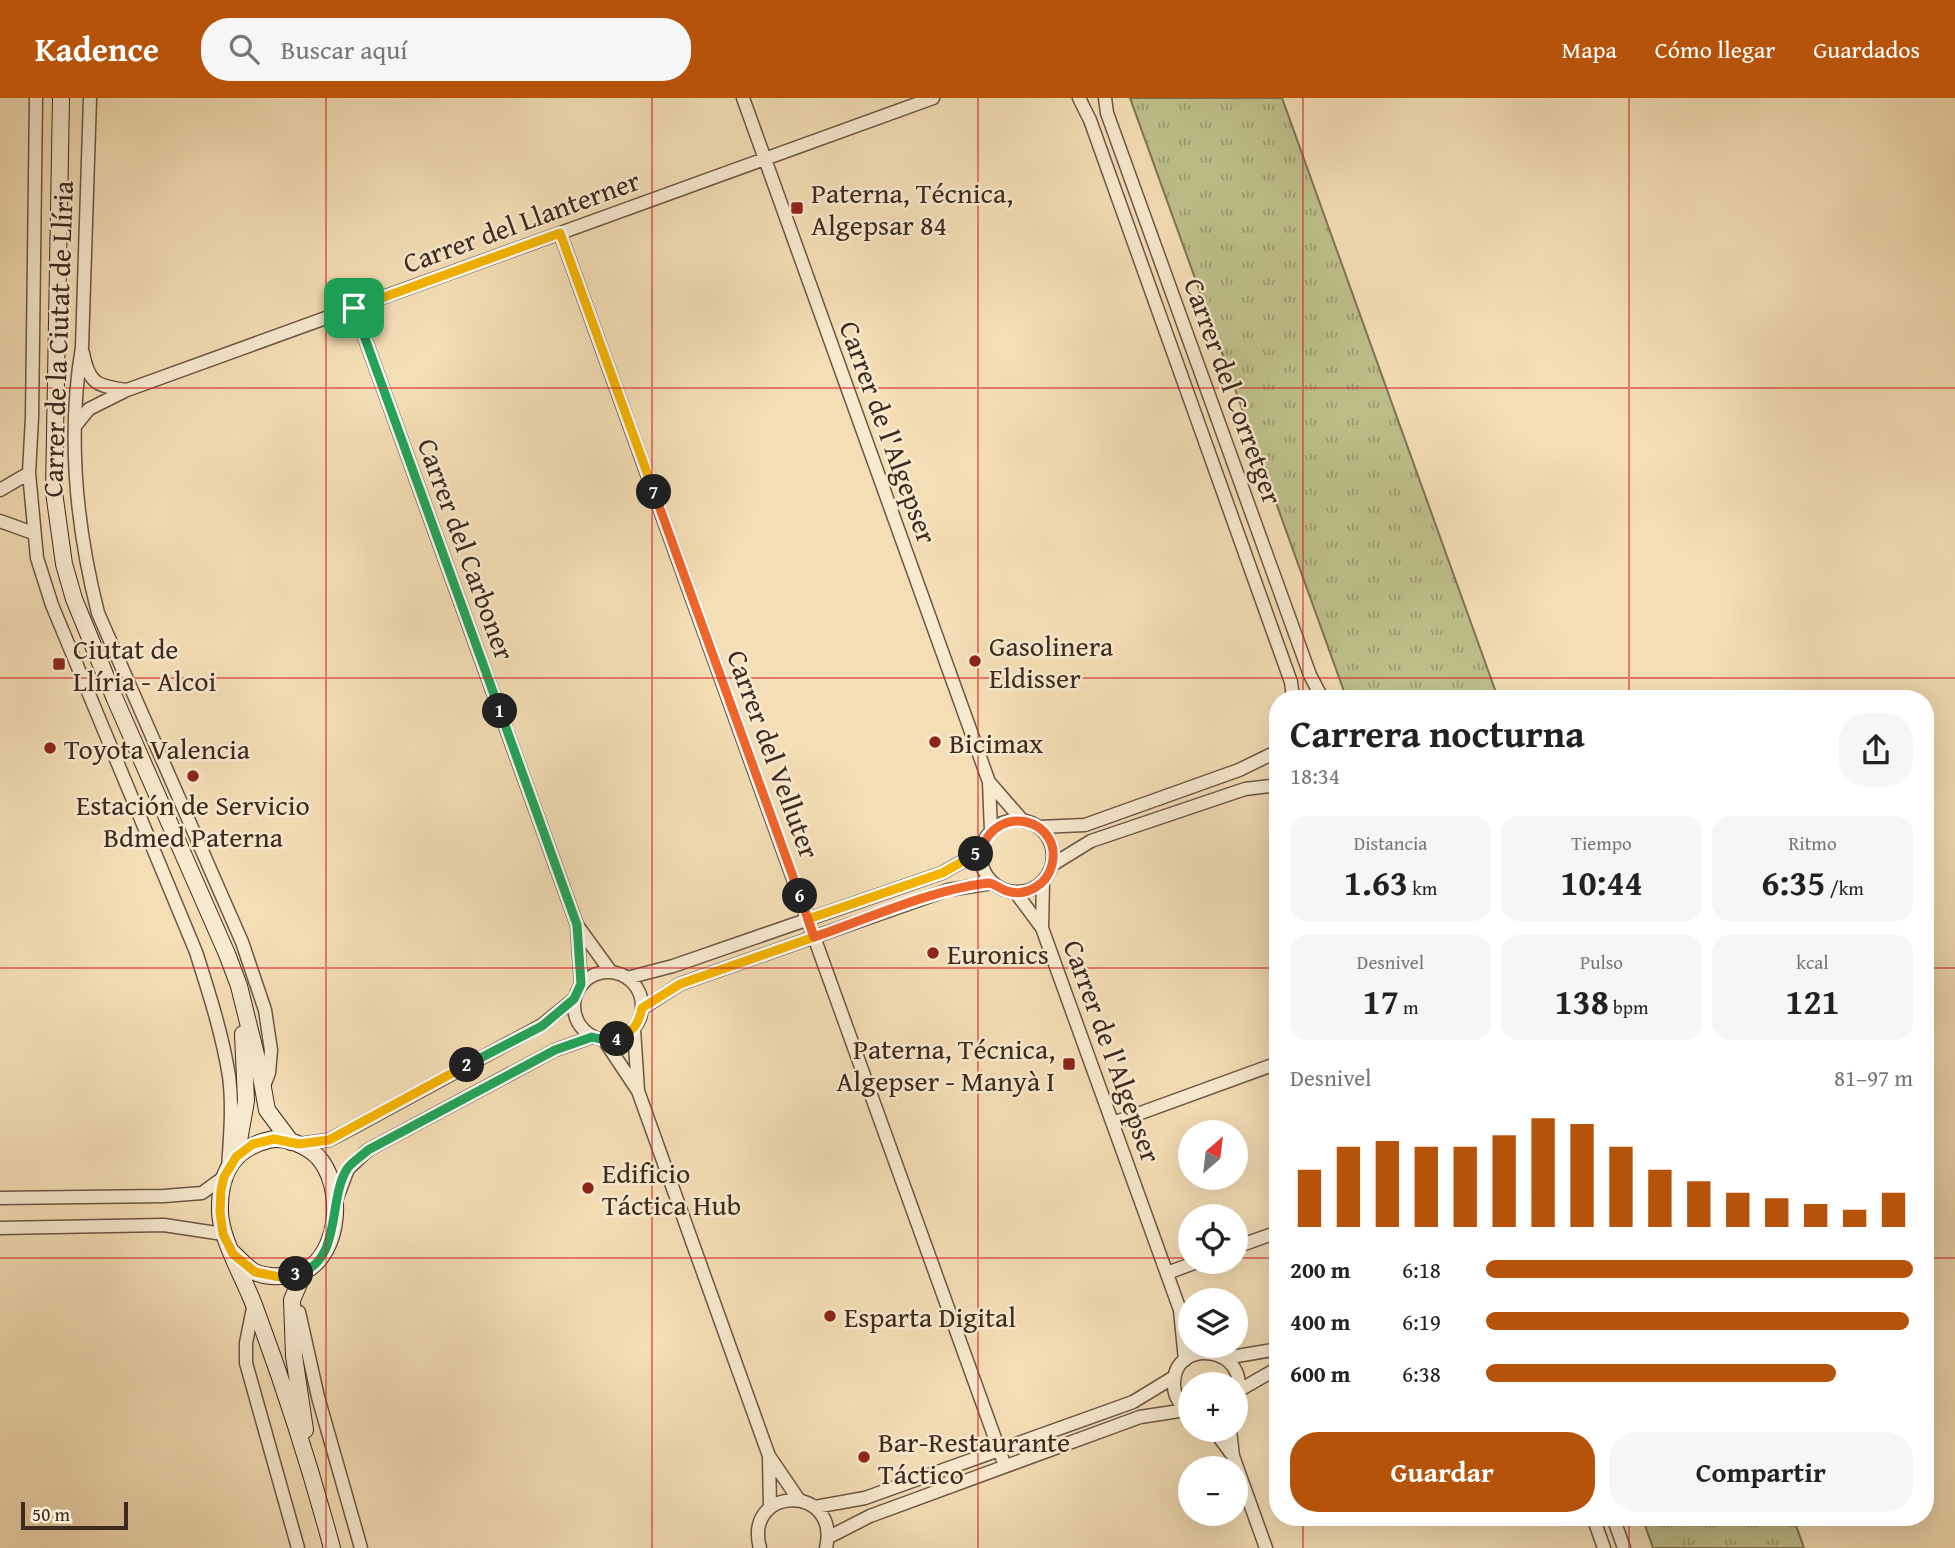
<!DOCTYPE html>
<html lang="es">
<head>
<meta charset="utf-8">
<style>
	:root { --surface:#fff; --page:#f6f6f6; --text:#222; --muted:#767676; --accent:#b45309 }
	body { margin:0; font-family:"Gentium Book Plus",serif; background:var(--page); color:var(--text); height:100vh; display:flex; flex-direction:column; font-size:26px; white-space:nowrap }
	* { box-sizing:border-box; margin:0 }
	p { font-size:23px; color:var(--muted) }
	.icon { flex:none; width:38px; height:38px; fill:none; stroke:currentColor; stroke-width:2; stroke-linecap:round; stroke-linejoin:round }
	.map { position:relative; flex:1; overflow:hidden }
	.side { position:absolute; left:1269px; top:592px; width:665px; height:836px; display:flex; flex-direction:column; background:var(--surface); border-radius:28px; box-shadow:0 7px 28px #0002 }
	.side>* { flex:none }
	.needle { width:46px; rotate:28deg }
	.fabs { position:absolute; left:1178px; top:1022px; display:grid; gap:14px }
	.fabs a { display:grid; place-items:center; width:70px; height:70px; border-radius:50%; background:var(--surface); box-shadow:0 7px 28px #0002; font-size:35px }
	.scale { position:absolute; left:21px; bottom:18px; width:107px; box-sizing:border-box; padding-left:7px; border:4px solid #3e2920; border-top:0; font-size:19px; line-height:24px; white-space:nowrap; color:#3e2920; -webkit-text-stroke:5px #f8eacf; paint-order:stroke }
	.pin { position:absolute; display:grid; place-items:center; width:60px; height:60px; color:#fff; margin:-30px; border-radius:14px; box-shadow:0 4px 10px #0006 }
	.km { position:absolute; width:35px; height:35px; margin:-18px; border-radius:50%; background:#222; color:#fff; font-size:19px; line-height:35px; text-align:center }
	.round { display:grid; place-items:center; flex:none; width:74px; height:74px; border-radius:28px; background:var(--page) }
	.summary { display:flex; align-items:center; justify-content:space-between; height:119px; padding:0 21px }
	h1 { font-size:38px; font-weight:600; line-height:52px }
	.figures { display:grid; grid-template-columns:repeat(3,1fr); gap:10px; height:119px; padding:7px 21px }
	.figures div { display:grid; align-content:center; border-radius:18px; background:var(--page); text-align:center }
	.figures b { font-size:35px; font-weight:600 }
	.figures small { font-size:19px; font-weight:400 }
	.figures p { font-size:19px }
	.chart { height:196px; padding:14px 21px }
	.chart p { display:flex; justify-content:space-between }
	.chart svg { width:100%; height:126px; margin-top:7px; stroke:var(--accent); stroke-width:6 }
	.button { display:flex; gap:14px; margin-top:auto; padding:14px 21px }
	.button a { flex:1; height:80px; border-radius:28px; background:var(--accent); color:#fff; font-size:28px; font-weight:600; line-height:80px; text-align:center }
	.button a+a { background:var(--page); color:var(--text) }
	ul { padding:0 21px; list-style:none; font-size:23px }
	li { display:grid; grid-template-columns:112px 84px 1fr; align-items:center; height:52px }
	li i { height:18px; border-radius:9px; background:var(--accent) }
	header { display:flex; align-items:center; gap:42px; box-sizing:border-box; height:98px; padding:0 35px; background:var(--accent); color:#fff }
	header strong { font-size:33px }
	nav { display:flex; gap:38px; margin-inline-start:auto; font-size:24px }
	.search { width:490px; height:63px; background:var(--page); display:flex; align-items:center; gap:18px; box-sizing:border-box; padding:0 24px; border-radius:28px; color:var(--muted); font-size:26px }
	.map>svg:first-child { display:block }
	.grass { fill:url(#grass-tufts); stroke:#7e7456; stroke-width:2 }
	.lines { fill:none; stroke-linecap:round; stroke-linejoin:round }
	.street-casing { stroke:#6c5645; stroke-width:15 }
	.secondary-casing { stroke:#3e2920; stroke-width:18 }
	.street { stroke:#f8eacf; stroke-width:12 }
	.secondary { stroke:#f8eacf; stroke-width:16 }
	.split-1-casing { stroke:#fff; stroke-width:14 }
	.split-2-casing { stroke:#fff; stroke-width:14 }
	.split-3-casing { stroke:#fff; stroke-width:14 }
	.split-4-casing { stroke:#fff; stroke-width:14 }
	.split-5-casing { stroke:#fff; stroke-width:14 }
	.split-6-casing { stroke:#fff; stroke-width:14 }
	.split-7-casing { stroke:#fff; stroke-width:14 }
	.split-8-casing { stroke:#fff; stroke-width:14 }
	.split-1 { stroke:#22a559; stroke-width:9 }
	.split-2 { stroke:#22a559; stroke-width:9 }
	.split-3 { stroke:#f5b400; stroke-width:9 }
	.split-4 { stroke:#22a559; stroke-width:9 }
	.split-5 { stroke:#f5b400; stroke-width:9 }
	.split-6 { stroke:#f0652b; stroke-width:9 }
	.split-7 { stroke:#f0652b; stroke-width:9 }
	.split-8 { stroke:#f5b400; stroke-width:9 }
	.grid { fill:none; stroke:#d62828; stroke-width:2; stroke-opacity:0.55 }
	.poi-dot { fill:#8f2418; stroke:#f8eacf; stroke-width:2.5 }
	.labels { text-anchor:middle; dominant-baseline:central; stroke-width:5; stroke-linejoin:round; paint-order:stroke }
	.poi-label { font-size:28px; fill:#3e2920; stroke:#f8eacf; text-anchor:start }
	.street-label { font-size:28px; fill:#3e2920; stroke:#f8eacf }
</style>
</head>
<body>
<header>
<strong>Kadence</strong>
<div class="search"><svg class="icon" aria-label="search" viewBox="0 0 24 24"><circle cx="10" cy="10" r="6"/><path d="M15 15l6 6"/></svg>Buscar aquí</div>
<nav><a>Mapa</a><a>Cómo llegar</a><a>Guardados</a></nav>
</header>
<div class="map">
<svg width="1955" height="1450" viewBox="0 0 1955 1450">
	<defs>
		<pattern id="grass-tufts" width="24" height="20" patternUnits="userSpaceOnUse" patternTransform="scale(1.75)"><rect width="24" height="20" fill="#bfc08b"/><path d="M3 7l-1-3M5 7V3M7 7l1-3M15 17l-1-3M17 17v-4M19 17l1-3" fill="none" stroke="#9d9c71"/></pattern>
	</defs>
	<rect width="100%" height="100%" fill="#f4deb5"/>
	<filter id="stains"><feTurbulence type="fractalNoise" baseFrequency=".00286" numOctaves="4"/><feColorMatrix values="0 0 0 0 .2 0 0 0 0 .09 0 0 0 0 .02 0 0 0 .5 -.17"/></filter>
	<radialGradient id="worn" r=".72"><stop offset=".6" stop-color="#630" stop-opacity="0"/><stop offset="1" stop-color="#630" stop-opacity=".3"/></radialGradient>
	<path class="grass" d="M1130 0H1282L1498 600H1351L1345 596Z
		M1642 1419H1793L1804 1450H1653Z"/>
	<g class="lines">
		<defs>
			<path id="street" d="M36 0 32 319 29 375 37 460 52 507 196 854C209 895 222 935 229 978 233 1008 230 1040 228 1070
				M90 0 82 249C67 338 76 428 98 515L242 844 265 912 271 952 269 975 263 990
				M743 0 989 684 991 733
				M1079 0 1090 22 1291 584 1293 600
				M1105 0 1107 15 1310 577 1322 600
				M560 135 1005 1368
				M354 210 577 827 581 886
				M83 255C89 286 97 288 127 292
				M76 327 89 311 127 292 933 0
				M0 392 29 375
				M0 423 33 435
				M989 684 1023 723
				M981 758a36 36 0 1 1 72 0a36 36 0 1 1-72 0Z
				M1039 729 1085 727 1239 672 1278 653
				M1052 767 1091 743 1245 691 1278 687
				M1016 795 1042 830 1180 1212 1185 1262
				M577 827 611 874
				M1042 830 1043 784
				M574 908a34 34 0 1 1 68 0a34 34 0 1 1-68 0Z
				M627 880 673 868 942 775 981 753
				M643 910 680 886 948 792 992 785
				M634 931 638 993
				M604 942 638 993 769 1358 799 1402
				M1113 1025 1278 965
				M299 1046 329 1042 354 1029 542 927 574 901
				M0 1100 164 1098 202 1095 224 1079
				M335 1105 348 1071 368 1052 555 952 592 939
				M0 1130 164 1127 223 1136
				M1236 1149 1278 1134
				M1167 1175 1197 1164
				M253 1210 246 1245V1265L298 1450
				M299 1214 318 1299 361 1450
				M1225 1260 1278 1251
				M1238 1293 1278 1270
				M1190 1314C1181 1308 1174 1299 1174 1287 1172 1238 1254 1248 1236 1300
				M1214 1332 1233 1358
				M1230 1332 1233 1358 1266 1450
				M769 1358 770 1410
				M815 1409 865 1400 1133 1304 1174 1279
				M1593 1419 1604 1450
				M1613 1419 1624 1450
				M829 1439 870 1418 1140 1319 1186 1312
				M760 1450C743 1387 841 1386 826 1450"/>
			<path id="secondary" d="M61 0 54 394 64 466 74 501 115 601 227 856 239 888 260 973 267 1012 291 1044
				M236 1059 246 1003 243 936
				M233 1155C240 1161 246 1169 253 1173 263 1179 279 1179 289 1177 294 1176 300 1175 305 1173 341 1153 344 1088 318 1059 307 1048 285 1038 269 1042 233 1050 219 1076 220 1113 220 1140 244 1180 254 1207 284 1287 310 1368 332 1450
				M304 1174 292 1202 294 1258 305 1332"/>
		</defs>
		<use href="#street" class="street-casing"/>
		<use href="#secondary" class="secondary-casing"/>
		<use href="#street" class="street"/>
		<use href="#secondary" class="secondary"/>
	</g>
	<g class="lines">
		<defs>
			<path id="split-1" d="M354 210 500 613"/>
			<path id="split-2" d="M467 967 542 928 574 901 581 886 577 827 500 613"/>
			<path id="split-3" d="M296 1176 280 1179 255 1174 233 1156 223 1136 220 1114 221 1092 224 1079 236 1059 253 1046 274 1041 299 1046 329 1042 467 967"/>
			<path id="split-4" d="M296 1176C343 1165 327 1103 347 1071 352 1064 362 1058 368 1052L555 952 592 939 604 942 617 941"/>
			<path id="split-5" d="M617 941C632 935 639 926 642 910L680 886 814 839 808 821 942 775 976 756"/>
			<path id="split-6" d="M800 798 814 839C870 820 930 792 988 785 995 785 999 791 1007 793 1026 799 1047 787 1052 767 1063 721 996 703 981 753L976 756"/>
			<path id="split-7" d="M654 394 800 798"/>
			<path id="split-8" d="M354 210 560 135 654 394"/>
		</defs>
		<use href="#split-1" class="split-1-casing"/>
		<use href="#split-2" class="split-2-casing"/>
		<use href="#split-3" class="split-3-casing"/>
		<use href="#split-4" class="split-4-casing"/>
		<use href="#split-5" class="split-5-casing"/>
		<use href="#split-6" class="split-6-casing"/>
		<use href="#split-7" class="split-7-casing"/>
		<use href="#split-8" class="split-8-casing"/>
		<use href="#split-1" class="split-1"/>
		<use href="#split-2" class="split-2"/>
		<use href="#split-3" class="split-3"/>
		<use href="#split-4" class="split-4"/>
		<use href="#split-5" class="split-5"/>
		<use href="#split-6" class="split-6"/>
		<use href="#split-7" class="split-7"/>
		<use href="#split-8" class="split-8"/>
	</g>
	<path class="grid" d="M326 0V1450M652 0V1450M978 0V1450M1303 0V600M1629 0V600M0 290H1955M0 580H1955M0 870H1278M1925 870H1955M0 1160H1190M1236 1160H1278M1925 1160H1955M1303 1419V1450M1629 1419V1450"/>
	<g class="poi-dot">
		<rect x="790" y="103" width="14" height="14" rx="3.5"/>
		<circle cx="975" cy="563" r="7"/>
		<rect x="52" y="559" width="14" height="14" rx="3.5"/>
		<circle cx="935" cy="644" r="7"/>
		<circle cx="50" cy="650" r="7"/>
		<circle cx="193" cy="678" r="7"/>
		<circle cx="933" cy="855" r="7"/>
		<rect x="1062" y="959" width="14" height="14" rx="3.5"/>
		<circle cx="588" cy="1090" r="7"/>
		<circle cx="830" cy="1218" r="7"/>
		<circle cx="864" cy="1359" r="7"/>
	</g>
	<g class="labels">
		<g class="poi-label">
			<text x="811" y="94">Paterna, Técnica,<tspan x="811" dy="32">Algepsar 84</tspan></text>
			<text x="989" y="547">Gasolinera<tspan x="989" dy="32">Eldisser</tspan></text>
			<text x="73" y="550">Ciutat de<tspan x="73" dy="32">Llíria - Alcoi</tspan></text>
			<text x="949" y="644">Bicimax</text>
			<text x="64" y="650">Toyota Valencia</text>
			<text x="193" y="706" text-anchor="middle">Estación de Servicio<tspan x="193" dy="32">Bdmed Paterna</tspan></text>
			<text x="947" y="855">Euronics</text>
			<text x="1055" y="950" text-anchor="end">Paterna, Técnica,<tspan x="1055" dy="32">Algepser - Manyà I</tspan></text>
			<text x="602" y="1074">Edificio<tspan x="602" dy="32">Táctica Hub</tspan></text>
			<text x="844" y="1218">Esparta Digital</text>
			<text x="878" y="1343">Bar-Restaurante<tspan x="878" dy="32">Táctico</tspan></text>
		</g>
		<g class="street-label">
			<text transform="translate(521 123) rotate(-20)">Carrer del Llanterner</text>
			<text transform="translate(57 241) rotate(-88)">Carrer de la Ciutat de Llíria</text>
			<text transform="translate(1234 293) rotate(70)">Carrer del Corretger</text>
			<text transform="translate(889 334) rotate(70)">Carrer de l'Algepser</text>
			<text transform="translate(467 451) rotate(70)">Carrer del Carboner</text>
			<text transform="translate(774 656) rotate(70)">Carrer del Velluter</text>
			<text transform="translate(1113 953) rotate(70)">Carrer de l'Algepser</text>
		</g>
	</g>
	<rect width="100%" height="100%" filter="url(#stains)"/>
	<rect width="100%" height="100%" fill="url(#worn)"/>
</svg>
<div class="fabs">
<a><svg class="needle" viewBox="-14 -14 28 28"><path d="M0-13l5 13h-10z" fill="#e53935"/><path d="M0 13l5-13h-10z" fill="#767676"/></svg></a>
<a><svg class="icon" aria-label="locate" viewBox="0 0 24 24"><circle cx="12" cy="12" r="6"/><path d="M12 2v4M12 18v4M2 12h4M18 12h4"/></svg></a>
<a><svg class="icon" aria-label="layers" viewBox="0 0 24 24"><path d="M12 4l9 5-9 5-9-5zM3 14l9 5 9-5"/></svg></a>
<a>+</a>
<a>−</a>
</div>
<div class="scale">50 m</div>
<div class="pin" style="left:354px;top:210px;background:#1e9e55"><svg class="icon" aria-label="arrive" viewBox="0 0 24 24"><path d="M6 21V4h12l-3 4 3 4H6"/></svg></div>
<b class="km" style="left:500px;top:613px">1</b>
<b class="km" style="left:467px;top:967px">2</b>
<b class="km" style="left:296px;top:1176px">3</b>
<b class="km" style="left:617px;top:941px">4</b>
<b class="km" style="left:976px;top:756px">5</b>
<b class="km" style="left:800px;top:798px">6</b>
<b class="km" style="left:654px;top:394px">7</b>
<section class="side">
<div class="summary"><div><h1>Carrera nocturna</h1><p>18:34</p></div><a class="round"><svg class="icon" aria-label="share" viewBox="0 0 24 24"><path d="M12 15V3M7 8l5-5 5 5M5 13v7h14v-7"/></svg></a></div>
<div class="figures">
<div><p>Distancia</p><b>1.63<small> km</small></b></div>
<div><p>Tiempo</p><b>10:44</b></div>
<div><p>Ritmo</p><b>6:35<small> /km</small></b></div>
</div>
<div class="figures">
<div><p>Desnivel</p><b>17<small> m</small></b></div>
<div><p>Pulso</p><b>138<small> bpm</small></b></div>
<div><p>kcal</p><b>121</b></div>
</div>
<div class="chart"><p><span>Desnivel</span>81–97 m</p>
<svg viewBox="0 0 160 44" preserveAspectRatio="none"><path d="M5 44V24M15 44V16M25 44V14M35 44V16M45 44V16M55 44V12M65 44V6M75 44V8M85 44V16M95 44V24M105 44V28M115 44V32M125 44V34M135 44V36M145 44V38M155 44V32"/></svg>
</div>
<ul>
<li><b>200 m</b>6:18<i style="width:100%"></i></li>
<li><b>400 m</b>6:19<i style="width:99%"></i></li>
<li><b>600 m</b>6:38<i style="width:82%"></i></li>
</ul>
<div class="button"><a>Guardar</a><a>Compartir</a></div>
</section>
</div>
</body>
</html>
